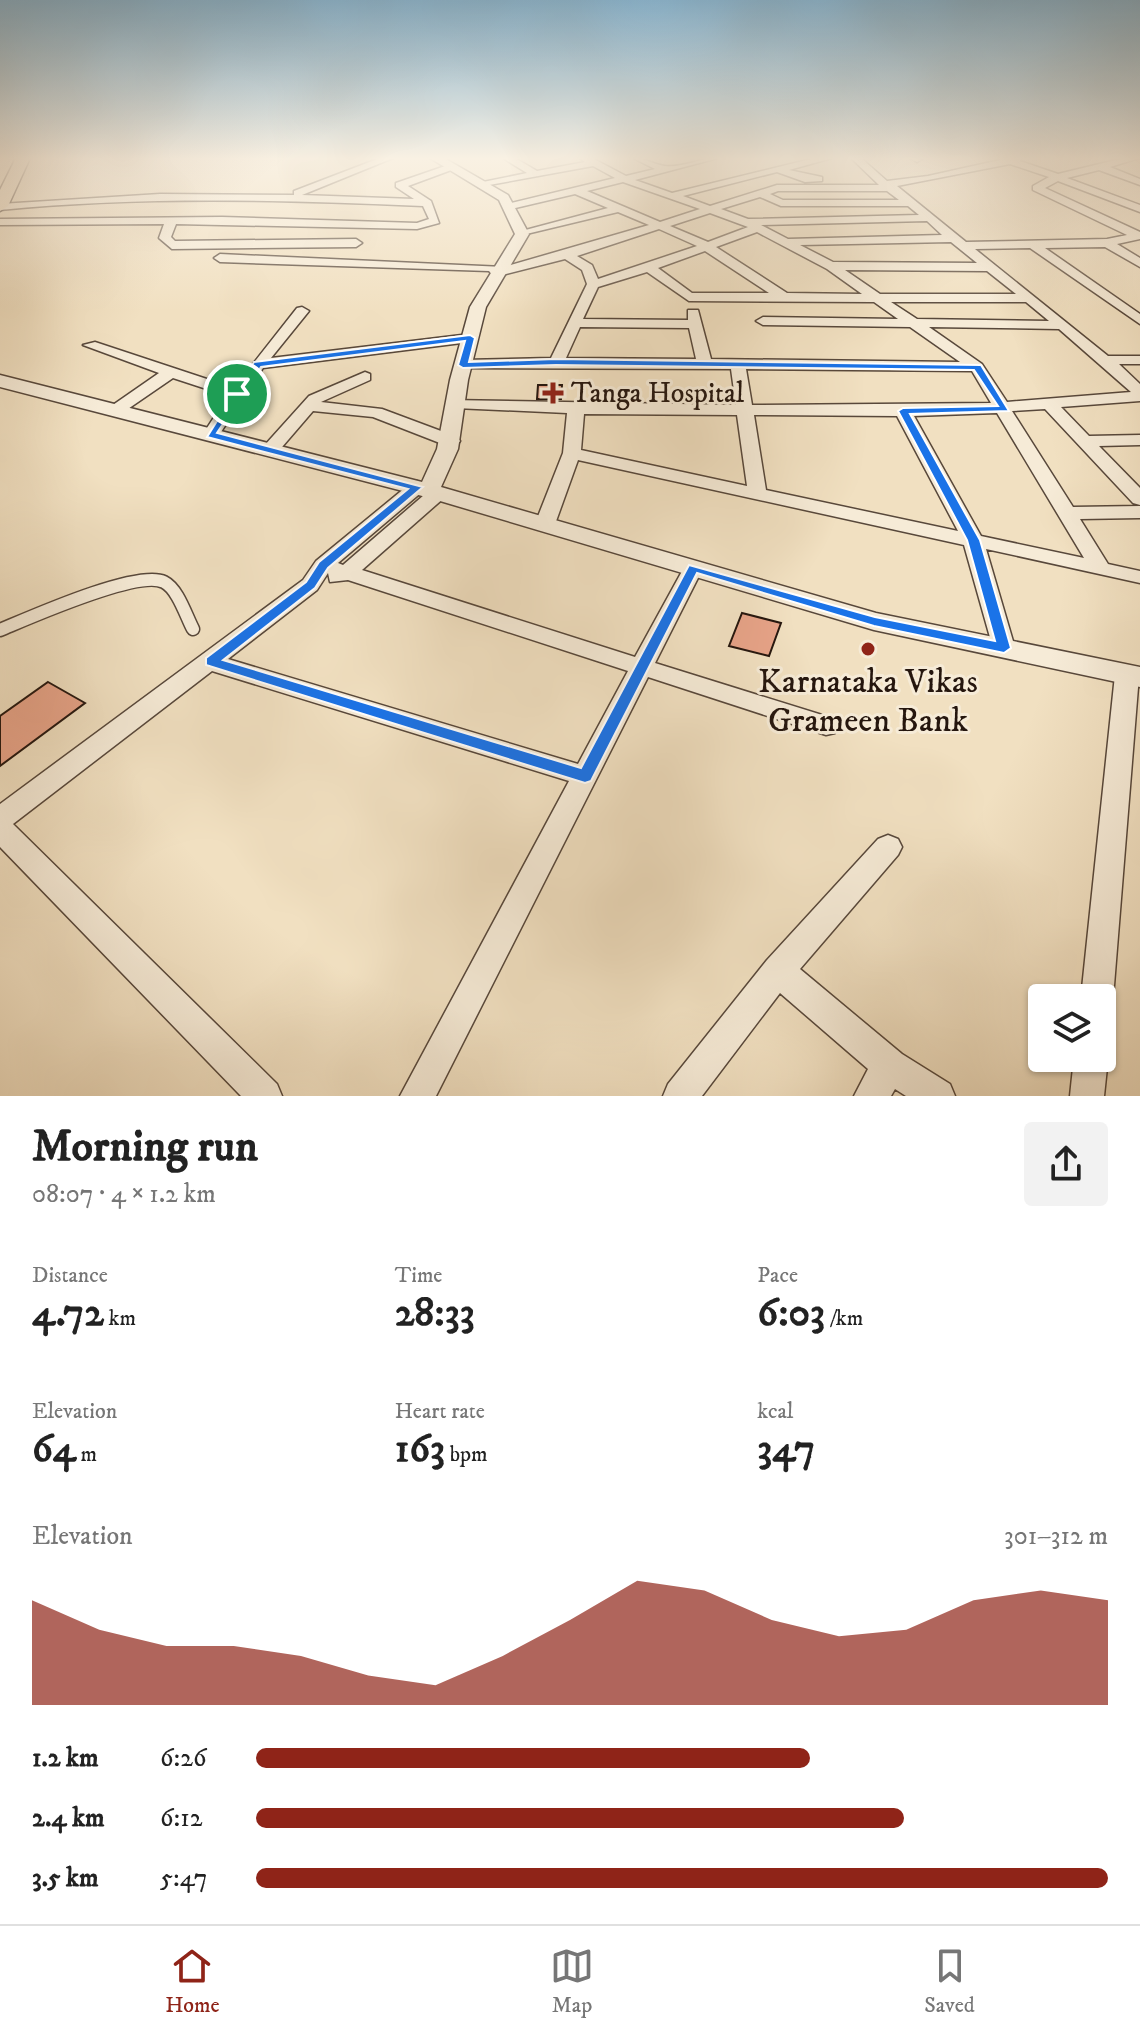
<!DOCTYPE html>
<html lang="en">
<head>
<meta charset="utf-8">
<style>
	:root { --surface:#fff; --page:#f2f2f2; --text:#222; --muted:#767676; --line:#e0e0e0; --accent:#8f2418 }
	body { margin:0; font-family:"IM FELL DW Pica",serif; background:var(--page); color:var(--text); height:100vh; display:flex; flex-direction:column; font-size:30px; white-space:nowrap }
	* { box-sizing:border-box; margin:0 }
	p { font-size:26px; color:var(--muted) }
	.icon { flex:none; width:44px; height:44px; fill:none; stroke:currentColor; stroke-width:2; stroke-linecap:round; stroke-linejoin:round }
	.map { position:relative; height:1096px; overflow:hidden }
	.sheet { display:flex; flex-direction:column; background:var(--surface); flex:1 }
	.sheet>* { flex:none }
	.fabs { position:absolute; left:1028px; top:984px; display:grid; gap:16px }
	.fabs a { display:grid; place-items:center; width:88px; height:88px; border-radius:8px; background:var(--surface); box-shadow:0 2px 6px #0004; font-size:40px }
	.pin { position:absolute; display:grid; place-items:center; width:68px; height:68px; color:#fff; margin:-34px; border:4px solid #fff; border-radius:50%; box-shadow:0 2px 8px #0007 }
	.round { display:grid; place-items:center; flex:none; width:84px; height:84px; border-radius:8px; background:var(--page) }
	.head { display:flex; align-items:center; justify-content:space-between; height:136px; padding:0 32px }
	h1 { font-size:44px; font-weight:700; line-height:60px }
	.figures { display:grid; grid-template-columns:repeat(3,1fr); gap:12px; height:136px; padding:8px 32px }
	.figures div { display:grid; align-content:center }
	.figures b { font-size:40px; font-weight:700 }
	.figures small { font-size:22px; font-weight:400 }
	.figures p { font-size:22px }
	.chart { height:224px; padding:16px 32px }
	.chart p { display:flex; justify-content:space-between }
	.chart svg { width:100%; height:144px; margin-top:8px; fill:var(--accent); opacity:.7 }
	ul { padding:0 32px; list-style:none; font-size:26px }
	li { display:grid; grid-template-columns:128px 96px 1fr; align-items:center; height:60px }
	li i { height:20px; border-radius:10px; background:var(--accent) }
	.tab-bar { display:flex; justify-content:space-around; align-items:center; height:112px; border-top:2px solid var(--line); background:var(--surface); font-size:22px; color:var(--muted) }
	.tab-bar a { display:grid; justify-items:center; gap:4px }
	.tab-bar .selected { color:var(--accent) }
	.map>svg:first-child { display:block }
	.building { fill:#e8a489; stroke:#25160e; stroke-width:2 }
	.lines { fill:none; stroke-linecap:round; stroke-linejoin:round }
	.service-casing { stroke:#58483b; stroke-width:15 }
	.minor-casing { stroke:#58483b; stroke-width:3 }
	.tertiary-casing { stroke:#58483b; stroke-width:3 }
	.primary-casing { stroke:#25160e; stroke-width:3 }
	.service { stroke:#f6ebd7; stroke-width:12 }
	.minor { fill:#f6ebd7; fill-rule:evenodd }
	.tertiary { fill:#f6ebd7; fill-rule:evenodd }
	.primary { fill:#f1e0c1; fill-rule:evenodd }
	.route { fill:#1a73e8; stroke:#fff; stroke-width:2; fill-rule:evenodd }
	.poi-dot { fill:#8f2418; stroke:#f6ebd7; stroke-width:3 }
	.labels { text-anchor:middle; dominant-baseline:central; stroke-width:6; stroke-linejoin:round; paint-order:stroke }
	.far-poi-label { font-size:28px; fill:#25160e; stroke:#f6ebd7; text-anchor:start }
	.poi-label { font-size:34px; fill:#25160e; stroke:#f6ebd7 }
</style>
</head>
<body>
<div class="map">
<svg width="1140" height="1096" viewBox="0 0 1140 1096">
	<rect width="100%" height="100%" fill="#f1e0c1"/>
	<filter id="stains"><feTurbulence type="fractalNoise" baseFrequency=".0025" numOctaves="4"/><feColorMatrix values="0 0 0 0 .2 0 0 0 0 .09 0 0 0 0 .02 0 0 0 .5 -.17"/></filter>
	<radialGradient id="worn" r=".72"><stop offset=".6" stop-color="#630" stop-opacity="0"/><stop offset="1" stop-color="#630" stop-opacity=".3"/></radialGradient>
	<path class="building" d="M538 385H562L561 399H537Z
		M742 613 781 623 769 656 729 646Z
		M48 682 85 703 0 766V716Z"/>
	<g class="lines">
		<defs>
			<path id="service" d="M0 630C29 618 138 569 164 582 178 589 186 616 193 629"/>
			<path id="minor" d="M380 158H393L302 195 414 199 396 187V183L451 164 454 169 408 186 431 201 439 223 417 229 176 224 171 237 175 241 356 239 362 243 356 247 172 249 159 238 164 224 0 225V219L222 217 417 223 429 219 423 206C281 200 141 196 0 210V204L160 194 294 195V191Z
				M503 158H515L537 171 585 162 580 158H592L626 176 655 169 633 158C646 158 654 165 665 166 681 168 701 158 718 158L635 180 672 193 815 158H832L789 170 822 177V181L805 182 777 172 683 196 710 206 777 185H879L851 158H861L887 181 928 176 1000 160 998 158H1021L1020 161 1058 174 1124 158H1139L1110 167 1140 179V185L1099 170 1067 178 1140 205V212L1058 181 1045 188 1140 232V239L1117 244 1140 258V267L1105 247 1045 248 1140 314V324L1030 248 975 249 1108 356H1140V364H1119L1140 384V401L1061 407 1089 436 1140 435V445L1099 446 1140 488V505L1133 503 1045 409 1012 411 1073 507 1140 506V518L1080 519 1108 564 1140 571V583L986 549 1015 648 1012 653H996L993 648 964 545 578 460 555 524 552 528H538L535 524 563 453 567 413 455 408 449 406V400L736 405 731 369 458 368 455 365 463 360 551 358 587 284 582 270 565 259 494 277 489 271 220 262 214 258 220 254 504 267 649 225 618 212 518 236V232L608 208 575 194 511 209 506 206 507 204 615 178 593 166 478 187V183L527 173ZM1010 164 1049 177 1033 186V190L1127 235 1107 239 966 242 897 186ZM623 182 700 209 660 222 587 191ZM778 191H887L899 200H783L770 194ZM760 197 781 206H908L919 215 748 219 721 209ZM710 213 748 227 708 242 670 226ZM927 221 942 235 788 239 761 225ZM659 229 697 246 598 279 592 265 577 256ZM757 232 827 269 862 294 787 293 716 247ZM951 242 977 263 833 262 800 245ZM705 251 769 293H692L658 268ZM845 270 987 271 1016 294H880ZM647 272 689 301 874 302 898 319 763 317 756 321 763 325 910 327 960 362 711 359 698 310H688V320L583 319 598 287ZM891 302H1026L1049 321 917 319ZM580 327 689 328 696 359 566 358ZM929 327 1059 329 1131 392 1007 402 982 364ZM746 369 972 371 991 403 752 405ZM997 413 1084 558 981 536 914 416ZM584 414 737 415 747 486 581 450ZM754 415 897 416 958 531 766 490Z
				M910 158H921L922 159 917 162Z
				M302 307 309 311 271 358 470 334 477 338 470 342 263 368 217 438 211 439 203 434 228 396 173 378 122 413H110V407L159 373 83 345 95 342 234 388 297 308Z
				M365 372 370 374V380L321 402 382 409 457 437 460 441 457 445H445L373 417 313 411 276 454H264L261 450 264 446 309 396Z
				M417 481 426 487 423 491 338 563 343 565 431 489H445L447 493 445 497 362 570 635 657 686 564H700L703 568 655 663 835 719 838 726 835 733 826 735 648 677 436 1096H400L569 781 212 671 13 824 277 1084 282 1096H241L0 847V804L303 580 316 561 411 483ZM328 573 330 582 348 580 628 671 578 764 228 659 317 590Z
				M1127 667 1135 669 1139 675 1113 998 1108 1009 1102 1012V998H1081L1115 675 1119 669Z
				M888 835 898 839 902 847 898 855 800 969 902 1054 950 1084 955 1096H906L895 1089 891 1096H854L868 1069 780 993 702 1096H663L668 1084 767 960 878 839Z
				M1102 1046 1108 1058 1104 1096H1070L1074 1058H1102Z"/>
			<path id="tertiary" d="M430 158H444L508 195 529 234 486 307 468 380 458 449 441 487 876 613 1140 667V687L874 630 430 498 0 387V375L422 482 437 449 450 380 470 307 515 234 499 200Z"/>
			<path id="primary" d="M16 158H30L8 206 0 211V190Z"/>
		</defs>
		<use href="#service" class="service-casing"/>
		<use href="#minor" class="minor-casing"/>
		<use href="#tertiary" class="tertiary-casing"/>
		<use href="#primary" class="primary-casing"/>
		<use href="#service" class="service"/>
		<use href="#minor" class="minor"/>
		<use href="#tertiary" class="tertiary"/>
		<use href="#primary" class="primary"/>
	</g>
	<linearGradient id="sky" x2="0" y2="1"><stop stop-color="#89b7d4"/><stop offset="0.51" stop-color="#f9f1e3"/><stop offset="1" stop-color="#f9f1e3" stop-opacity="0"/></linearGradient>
	<rect width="1140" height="311" fill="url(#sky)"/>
	<path class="route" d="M470 335 475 338 469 362 556 359 981 365 1009 411 910 414 980 540 1011 648 1004 653 874 626 697 573 591 781 585 783 206 665V658L306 582 319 562 408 489 207 437 254 362ZM465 341 458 365 463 368 556 365 974 370 998 406 903 408 898 411 967 540 995 641 875 617 689 565 581 768 223 660 315 588 328 568 423 487 217 433 261 367Z"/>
	<g class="poi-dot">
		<path d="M549 381h8v8h8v8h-8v8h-8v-8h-8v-8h8z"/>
		<circle cx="868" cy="649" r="8"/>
	</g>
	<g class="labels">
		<g class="far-poi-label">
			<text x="571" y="393">Tanga Hospital</text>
		</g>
		<g class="poi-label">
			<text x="868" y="682">Karnataka Vikas<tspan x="868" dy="39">Grameen Bank</tspan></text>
		</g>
	</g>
	<rect width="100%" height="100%" filter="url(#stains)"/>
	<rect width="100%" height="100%" fill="url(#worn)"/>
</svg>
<div class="fabs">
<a><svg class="icon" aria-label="layers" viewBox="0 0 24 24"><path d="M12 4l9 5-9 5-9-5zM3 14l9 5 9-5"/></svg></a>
</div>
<div class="pin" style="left:237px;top:394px;background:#1e9e55"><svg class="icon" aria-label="arrive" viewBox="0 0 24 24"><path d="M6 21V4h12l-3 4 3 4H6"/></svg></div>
</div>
<section class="sheet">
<div class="head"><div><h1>Morning run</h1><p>08:07 · 4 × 1.2 km</p></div><a class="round"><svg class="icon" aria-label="share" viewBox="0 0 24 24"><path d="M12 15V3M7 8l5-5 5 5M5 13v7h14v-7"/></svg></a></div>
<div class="figures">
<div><p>Distance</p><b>4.72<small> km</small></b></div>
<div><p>Time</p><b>28:33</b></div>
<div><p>Pace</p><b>6:03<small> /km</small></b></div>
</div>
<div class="figures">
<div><p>Elevation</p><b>64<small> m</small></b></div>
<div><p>Heart rate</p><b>163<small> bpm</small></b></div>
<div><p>kcal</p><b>347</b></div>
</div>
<div class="chart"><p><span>Elevation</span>301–312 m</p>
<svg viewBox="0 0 160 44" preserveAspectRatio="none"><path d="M0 44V12L10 21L20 26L30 26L40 29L50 35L60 38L70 29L80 18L90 6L100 9L110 18L120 23L130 21L140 12L150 9L160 12V44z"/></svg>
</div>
<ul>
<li><b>1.2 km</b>6:26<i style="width:65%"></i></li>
<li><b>2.4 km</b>6:12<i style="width:76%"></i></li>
<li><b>3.5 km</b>5:47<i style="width:100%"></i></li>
</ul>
</section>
<nav class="tab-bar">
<a class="selected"><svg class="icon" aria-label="home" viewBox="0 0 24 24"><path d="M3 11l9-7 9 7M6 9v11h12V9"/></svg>Home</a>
<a><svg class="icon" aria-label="map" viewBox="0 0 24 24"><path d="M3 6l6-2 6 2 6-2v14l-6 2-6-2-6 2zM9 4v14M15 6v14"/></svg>Map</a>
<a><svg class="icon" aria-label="saved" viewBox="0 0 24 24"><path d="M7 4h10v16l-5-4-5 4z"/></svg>Saved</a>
</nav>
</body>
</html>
